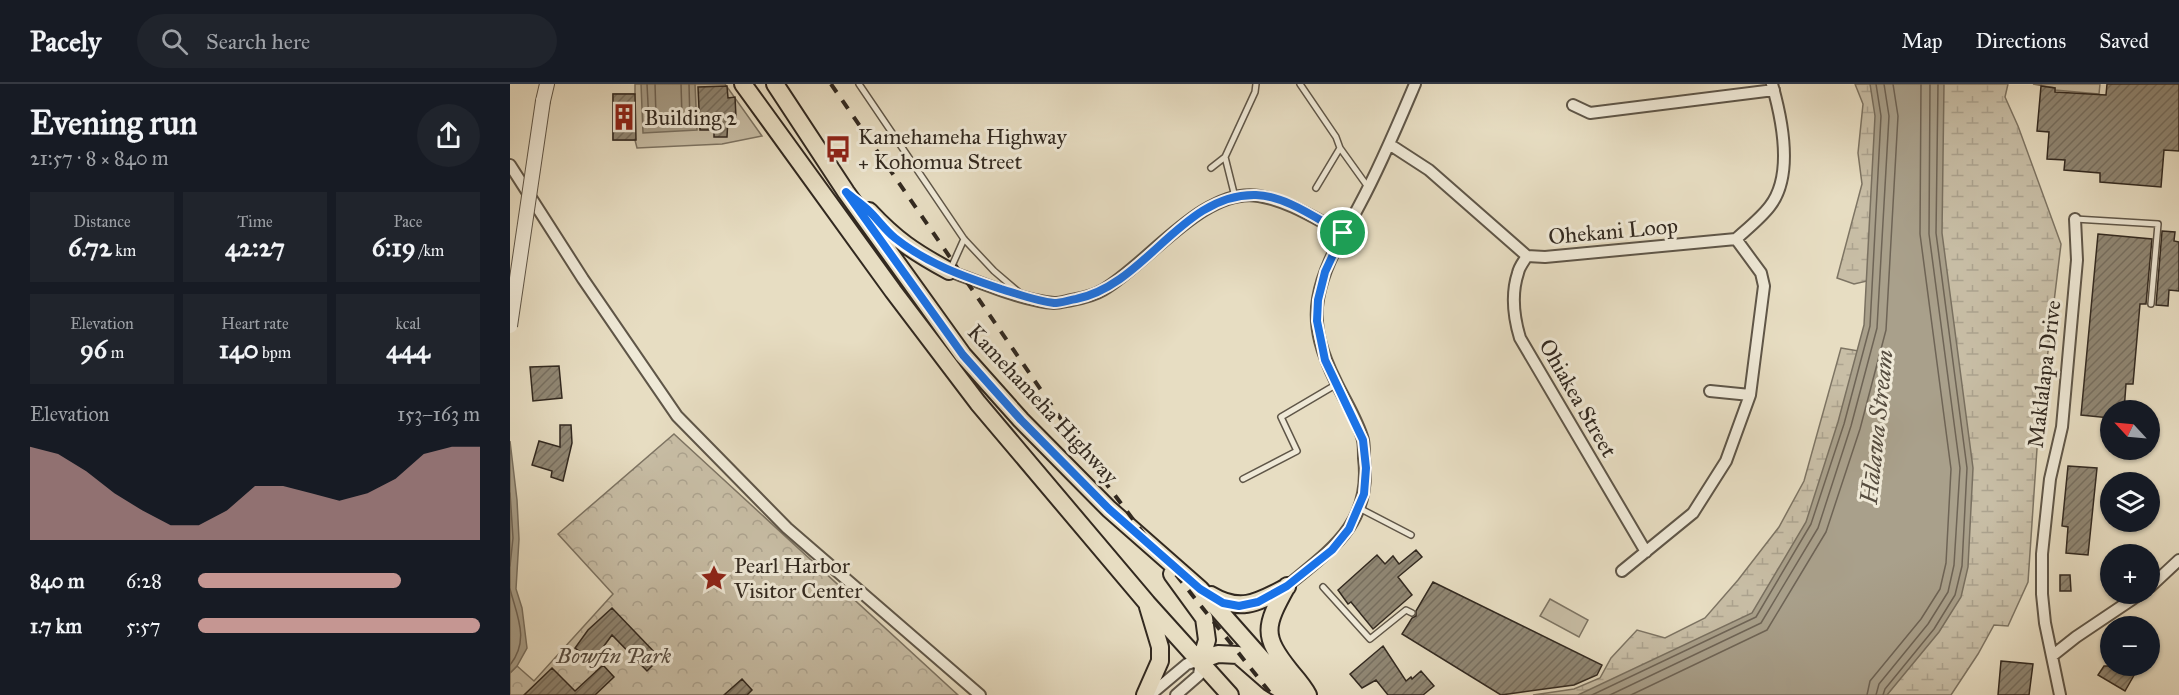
<!DOCTYPE html>
<html lang="en">
<head>
<meta charset="utf-8">
<style>
	:root { --surface:#171b24; --page:#20242c; --text:#f1f3f6; --muted:#9ea1a6; --line:#363941; --accent:#c59692 }
	body { margin:0; font-family:"IM FELL Great Primer",serif; background:var(--page); color:var(--text); height:100vh; display:flex; flex-direction:column; font-size:22px; white-space:nowrap }
	* { box-sizing:border-box; margin:0 }
	p { font-size:20px; color:var(--muted) }
	.icon { flex:none; width:33px; height:33px; fill:none; stroke:currentColor; stroke-width:2; stroke-linecap:round; stroke-linejoin:round }
	.map { position:relative; flex:1; overflow:hidden }
	.side { display:flex; flex-direction:column; background:var(--surface); width:510px }
	.side>* { flex:none }
	.needle { width:39px; rotate:296deg }
	.buttons { position:absolute; left:1590px; top:316px; display:grid; gap:12px }
	.buttons a { display:grid; place-items:center; width:60px; height:60px; border-radius:50%; background:var(--surface); box-shadow:0 2px 4px #0004; font-size:30px }
	.pin { position:absolute; display:grid; place-items:center; width:51px; height:51px; color:#fff; margin:-26px; border:3px solid #fff; border-radius:50%; box-shadow:0 2px 6px #0007 }
	.round { display:grid; place-items:center; flex:none; width:63px; height:63px; border-radius:32px; background:var(--page) }
	.head { display:flex; align-items:center; justify-content:space-between; height:102px; padding:0 30px }
	h1 { font-size:33px; font-weight:800; line-height:45px }
	.stats { display:grid; grid-template-columns:repeat(3,1fr); gap:9px; height:102px; padding:6px 30px }
	.stats div { display:grid; align-content:center; border-radius:0px; background:var(--page); text-align:center }
	.stats b { font-size:26px; font-weight:800 }
	.stats small { font-size:16px; font-weight:400 }
	.stats p { font-size:16px }
	.chart { height:168px; padding:12px 30px }
	.chart p { display:flex; justify-content:space-between }
	.chart svg { width:100%; height:108px; margin-top:6px; fill:var(--accent); opacity:.7 }
	ul { padding:0 30px; list-style:none; font-size:20px }
	li { display:grid; grid-template-columns:96px 72px 1fr; align-items:center; height:45px }
	li i { height:15px; border-radius:8px; background:var(--accent) }
	header { display:flex; align-items:center; gap:36px; box-sizing:border-box; height:84px; padding:0 30px; background:var(--surface); border-bottom:2px solid var(--line) }
	header strong { font-size:28px }
	nav { display:flex; gap:33px; margin-inline-start:auto; font-size:21px }
	.search { width:420px; height:54px; background:var(--page); display:flex; align-items:center; gap:15px; box-sizing:border-box; padding:0 21px; border-radius:33px; color:var(--muted); font-size:22px }
	main { display:flex; flex:1; min-height:0 }
	.map>svg:first-child { display:block }
	.grass { fill:#c8bea6; stroke:#7d7463; stroke-width:1.5 }
	.wetland { fill:url(#wetland-marsh); stroke:#7d7463; stroke-width:1.5 }
	.park { fill:url(#park-crowns); stroke:#7d7463; stroke-width:1.5 }
	.water { fill:#a9a08b; stroke:#797060; stroke-width:1.5 }
	.lines { fill:none; stroke-linecap:round; stroke-linejoin:round }
	.shore { stroke:#6e6456; stroke-width:1.5 }
	.building { fill:url(#building-hatch); stroke:#322920; stroke-width:1.5 }
	.service-casing { stroke:#5f5648; stroke-width:8 }
	.minor-casing { stroke:#5f5648; stroke-width:14 }
	.tertiary-casing { stroke:#5f5648; stroke-width:16 }
	.primary-casing { stroke:#322920; stroke-width:20 }
	.service { stroke:#efe9d7; stroke-width:5 }
	.minor { stroke:#efe9d7; stroke-width:10 }
	.tertiary { stroke:#efe9d7; stroke-width:14 }
	.primary { stroke:#e7ddc2; stroke-width:16 }
	.rail { stroke:#322920; stroke-width:4; stroke-dasharray:10 10; stroke-linecap:butt }
	.tertiary-bridge-casing { stroke:#5f5648; stroke-width:16; stroke-linecap:butt }
	.tertiary-bridge { stroke:#efe9d7; stroke-width:14 }
	.route-casing { stroke:#fff; stroke-width:12 }
	.route { stroke:#1a73e8; stroke-width:8 }
	.labels { text-anchor:middle; dominant-baseline:central; stroke-width:6; stroke-linejoin:round; paint-order:stroke }
	.poi-label { font-size:22px; fill:#322920; stroke:#efe9d7; text-anchor:start }
	.street-label { font-size:22px; fill:#322920; stroke:#efe9d7 }
	.park-label { font-size:22px; font-style:italic; fill:#584e42; stroke:#efe9d7 }
	.water-label { font-size:24px; font-style:italic; fill:#564d40; stroke:#efe9d7 }
</style>
</head>
<body>
<header>
<strong>Pacely</strong>
<div class="search"><svg class="icon" aria-label="search" viewBox="0 0 24 24"><circle cx="10" cy="10" r="6"/><path d="M15 15l6 6"/></svg>Search here</div>
<nav><a>Map</a><a>Directions</a><a>Saved</a></nav>
</header>
<main>
<section class="side">
<div class="head"><div><h1>Evening run</h1><p>21:57 · 8 × 840 m</p></div><a class="round"><svg class="icon" aria-label="share" viewBox="0 0 24 24"><path d="M12 15V3M7 8l5-5 5 5M5 13v7h14v-7"/></svg></a></div>
<div class="stats">
<div><p>Distance</p><b>6.72<small> km</small></b></div>
<div><p>Time</p><b>42:27</b></div>
<div><p>Pace</p><b>6:19<small> /km</small></b></div>
</div>
<div class="stats">
<div><p>Elevation</p><b>96<small> m</small></b></div>
<div><p>Heart rate</p><b>140<small> bpm</small></b></div>
<div><p>kcal</p><b>444</b></div>
</div>
<div class="chart"><p><span>Elevation</span>153–163 m</p>
<svg viewBox="0 0 160 44" preserveAspectRatio="none"><path d="M0 44V6L10 9L20 16L30 25L40 32L50 38L60 38L70 32L80 22L90 22L100 25L110 28L120 25L130 19L140 9L150 6L160 6V44z"/></svg>
</div>
<ul>
<li><b>840 m</b>6:28<i style="width:72%"></i></li>
<li><b>1.7 km</b>5:57<i style="width:100%"></i></li>
</ul>
</section>
<div class="map">
<svg width="1669" height="611" viewBox="0 0 1669 611">
	<defs>
		<pattern id="wetland-marsh" width="20" height="14" patternUnits="userSpaceOnUse" patternTransform="scale(1.5)"><rect width="20" height="14" fill="#c8bea6"/><path d="M1 5h8M5 5V1M11 12h8M15 12V8" fill="none" stroke="#aca38f"/></pattern>
		<pattern id="park-crowns" width="20" height="18" patternUnits="userSpaceOnUse" patternTransform="scale(1.5)"><rect width="20" height="18" fill="#c8bea6"/><path d="M2 6a3 3 0 1 1 6 0M12 15a3 3 0 1 1 6 0" fill="none" stroke="#aca38f"/></pattern>
		<pattern id="building-hatch" width="6" height="6" patternUnits="userSpaceOnUse" patternTransform="scale(1.5)"><rect width="6" height="6" fill="#908774"/><path d="M-1 1l2-2M0 6l6-6M5 7l2-2" fill="none" stroke="#766e5f"/></pattern>
	</defs>
	<rect width="100%" height="100%" fill="#e7ddc2"/>
	<filter id="stains"><feTurbulence type="fractalNoise" baseFrequency=".00333" numOctaves="4"/><feColorMatrix values="0 0 0 0 .2 0 0 0 0 .09 0 0 0 0 .02 0 0 0 .5 -.17"/></filter>
	<radialGradient id="worn" r=".72"><stop offset=".6" stop-color="#630" stop-opacity="0"/><stop offset="1" stop-color="#630" stop-opacity=".3"/></radialGradient>
	<path class="grass" d="M125 0H215L252 52 212 60 127 64 125 56H103V10H125Z
		M1523 0H1590L1589 10 1545 6V4Z
		M1040 515 1078 536 1069 553 1030 532Z"/>
	<path class="wetland" d="M1345 0H1377L1366 195 1344 200 1327 194 1352 100 1348 69 1353 20Z
		M1411 0H1498L1495 13 1508 42 1551 160 1528 350 1518 498 1498 542 1484 541 1468 570 1441 611H1314Z
		M1331 264 1355 268 1298 500 1177 611H1023L1064 605 1090 594 1101 574 1127 546 1155 554 1195 534 1228 496 1269 443 1294 397Z"/>
	<path class="park" d="M164 350 448 611H0V589L7 582 24 597 103 510 48 450Z"/>
	<path class="water" d="M131 0H185L187 46 133 49Z
		M1360 0H1434L1432 149 1463 384 1458 483 1451 513 1429 548 1377 611H1068L1242 529 1296 438 1328 338 1354 241 1365 32Z
		M0 357 7 416 9 455 6 505 12 524 17 564 7 582 0 589Z"/>
	<g class="lines">
		<path class="shore" d="M137 0 139 39 142 42 180 39 179 0
			M145 0 146 32 149 34 172 32 171 0
			M0 409 3 454 0 482
			M0 505C7 532 20 556 0 581
			M1082 611 1246 533 1301 440 1334 340 1360 242 1371 32 1366 0
			M1100 611 1251 539 1308 444 1341 342 1367 244 1379 32 1374 0
			M1121 611 1257 546 1316 448 1350 345 1376 246 1388 32 1383 0
			M1357 611 1360 597 1411 535 1430 505 1436 479 1441 385 1410 150 1411 0
			M1366 611 1369 600 1418 540 1438 508 1444 481 1450 384 1419 150 1420 0
			M1373 611 1375 605 1424 545 1445 511 1452 482 1457 384 1426 149 1428 0"/>
	</g>
	<path class="building" d="M1597 0H1669V67L1654 66 1651 103 1590 98V89L1554 86 1555 76 1537 75 1539 48 1527 47 1531 2 1545 4V8L1596 11Z
		M217 2 218 14 225 13 226 33 218 34 217 53H204V46H190L188 3Z
		M103 10H125L126 56H103Z
		M1652 147 1665 148 1664 157 1669 158V207L1659 206 1658 222 1646 221Z
		M1588 150 1642 155 1636 220H1630L1623 300H1616L1614 327H1600V334L1571 331Z
		M49 282 52 314 23 317 20 283Z
		M50 341H61L62 359 53 397 41 393 42 387 22 381 29 357 50 363Z
		M1558 382 1587 384 1578 471 1556 469 1558 443 1552 442Z
		M906 466 912 473 888 493 902 511 863 545 841 518 838 520 828 506 867 471 875 480 883 472 889 480Z
		M1550 491H1560L1561 507H1550Z
		M923 498 1092 581 1087 591 1064 601 991 611 892 550 902 534 906 532V527Z
		M102 524 150 574 137 587 102 551 83 577 65 564 78 546Z
		M873 562 896 597 901 593 902 595 911 587 924 602 913 611H878L866 596 852 604 840 590Z
		M1491 577 1523 580 1519 611H1488Z
		M93 581 104 593 85 611H14L42 584 65 607Z
		M1594 582H1621L1627 586 1615 607 1588 591Z
		M232 595 242 606 237 611H214Z"/>
	<g class="lines">
		<defs>
			<path id="service" d="M349 0 454 155 484 187 511 210
				M790 0 826 53 830 64
				M701 84 715 73
				M806 104 830 64 858 103
				M725 113 715 73 745 8 746 0
				M1565 135 1648 140 1641 220
				M441 184 454 155
				M733 395 787 367 771 333 827 300
				M849 424 901 451
				M813 503 860 555 896 526 902 529"/>
			<path id="minor" d="M1063 21 1080 29 1264 6
				M879 60 919 86 1017 172 1035 173 1226 155
				M0 81 73 195 167 332 277 444 470 611
				M1017 172C1014 177 1009 183 1008 189 1001 210 1004 234 1010 254L1136 468
				M439 187C469 198 513 217 544 219 550 219 556 217 562 216 573 214 583 212 593 206 638 180 694 102 749 112 779 117 806 135 833 149
				M1200 307 1240 311
				M1112 487 1183 429 1216 377 1240 311 1254 202 1251 189 1226 155C1237 145 1251 134 1260 122 1284 91 1272 35 1262 0
				M777 502C822 465 862 439 854 374 854 368 854 361 853 356 848 337 834 315 826 298 813 272 803 244 808 215 814 179 834 151 850 120 871 81 888 40 905 0
				M1640 503 1669 476
				M1542 572 1566 553 1630 510
				M640 611 677 580 691 576 689 591 666 611
				M1550 611 1535 539 1532 510V470L1540 395 1552 343 1567 176 1565 135"/>
			<path id="tertiary" d="M33 17 37 0"/>
			<path id="primary" d="M233 0 383 207 468 319 637 519 720 611
				M265 0 336 108 453 271 511 336 599 425 690 505 784 611
				M359 127C386 156 404 168 439 187
				M662 490 694 534 697 556 691 576
				M777 502C755 542 751 551 781 588 787 595 794 603 798 611
				M701 511C731 529 748 518 777 503
				M691 576 708 570 728 571 759 598 773 607
				M635 611 650 577V563L638 523"/>
		</defs>
		<use href="#service" class="service-casing"/>
		<use href="#minor" class="minor-casing"/>
		<use href="#tertiary" class="tertiary-casing"/>
		<use href="#primary" class="primary-casing"/>
		<use href="#service" class="service"/>
		<use href="#minor" class="minor"/>
		<use href="#tertiary" class="tertiary"/>
		<use href="#primary" class="primary"/>
		<path class="rail" d="M321 0 586 386 640 458 762 611"/>
		<defs>
			<path id="tertiary-bridge" d="M0 242 33 17"/>
		</defs>
		<use href="#tertiary-bridge" class="tertiary-bridge-casing"/>
		<use href="#tertiary-bridge" class="tertiary-bridge"/>
	</g>
	<g class="lines">
		<defs>
			<path id="route" d="M336 108C343 114 350 119 357 125 367 134 375 146 385 154 418 180 452 192 491 205 508 210 526 217 544 219 551 219 559 216 566 215 636 201 672 109 746 111 776 112 807 135 833 149L815 188 808 216 807 237 815 276 853 356 856 384 854 410 839 445 822 466 777 502 748 518 729 522 713 519 690 505 599 425 511 336 453 271Z"/>
		</defs>
		<use href="#route" class="route-casing"/>
		<use href="#route" class="route"/>
	</g>
	<defs>
		<symbol id="building-bare" viewBox="-9 -9 18 18"><path d="M-4-6H4V6H1V3H-1V6H-4ZM-2.5-4.3h1.7v1.8h-1.7ZM.8-4.3h1.7v1.8H.8ZM-2.5-1h1.7V.8h-1.7ZM.8-1h1.7V.8H.8Z" fill="#8f2418" stroke="#efe9d7" stroke-width="2.5" paint-order="stroke"/></symbol>
		<symbol id="bus-bare" viewBox="-9 -9 18 18"><path d="M-5-6H5V4H4V6H2V4H-2V6H-4V4H-5ZM-3.5-4V0h7V-4ZM-3.5 1.2v1.5H-2V1.2ZM2 1.2v1.5H3.5V1.2Z" fill="#8f2418" stroke="#efe9d7" stroke-width="2.5" paint-order="stroke"/></symbol>
		<symbol id="sight-bare" viewBox="-9 -9 18 18"><path d="M0-6L1.8-2.2L6-1.7L2.9 1.2L3.7 5.4L0 3.3L-3.7 5.4L-2.9 1.2L-6-1.7L-1.8-2.2Z" fill="#8f2418" stroke="#efe9d7" stroke-width="2.5" paint-order="stroke"/></symbol>
	</defs>
	<g fill-rule="evenodd">
		<use href="#building-bare" x="95" y="14" width="38" height="38"/>
		<use href="#bus-bare" x="309" y="46" width="38" height="38"/>
		<use href="#sight-bare" x="185" y="475" width="38" height="38"/>
	</g>
	<g class="labels">
		<g class="poi-label">
			<text x="134" y="33">Building 2</text>
			<text x="348" y="52">Kamehameha Highway<tspan x="348" dy="25">+ Kohomua Street</tspan></text>
			<text x="224" y="481">Pearl Harbor<tspan x="224" dy="25">Visitor Center</tspan></text>
		</g>
		<g class="street-label">
			<text transform="translate(1103 147) rotate(-5)">Ohekani Loop</text>
			<text transform="translate(1534 290) rotate(-83)">Maklalapa Drive</text>
			<text transform="translate(1068 314) rotate(60)">Ohiakea Street</text>
			<text transform="translate(533 320) rotate(47)">Kamehameha Highway</text>
		</g>
		<g class="park-label">
			<text x="104" y="571">Bowfin Park</text>
		</g>
		<g class="water-label">
			<text transform="translate(1367 343) rotate(-84)">Hālawa Stream</text>
		</g>
	</g>
	<rect width="100%" height="100%" filter="url(#stains)"/>
	<rect width="100%" height="100%" fill="url(#worn)"/>
</svg>
<div class="buttons">
<a><svg class="needle" viewBox="-14 -14 28 28"><path d="M0-13l5 13h-10z" fill="#e53935"/><path d="M0 13l5-13h-10z" fill="#9ea1a6"/></svg></a>
<a><svg class="icon" aria-label="layers" viewBox="0 0 24 24"><path d="M12 4l9 5-9 5-9-5zM3 14l9 5 9-5"/></svg></a>
<a>+</a>
<a>−</a>
</div>
<div class="pin" style="left:833px;top:149px;background:#1e9e55"><svg class="icon" aria-label="arrive" viewBox="0 0 24 24"><path d="M6 21V4h12l-3 4 3 4H6"/></svg></div>
</div>
</main>
</body>
</html>
